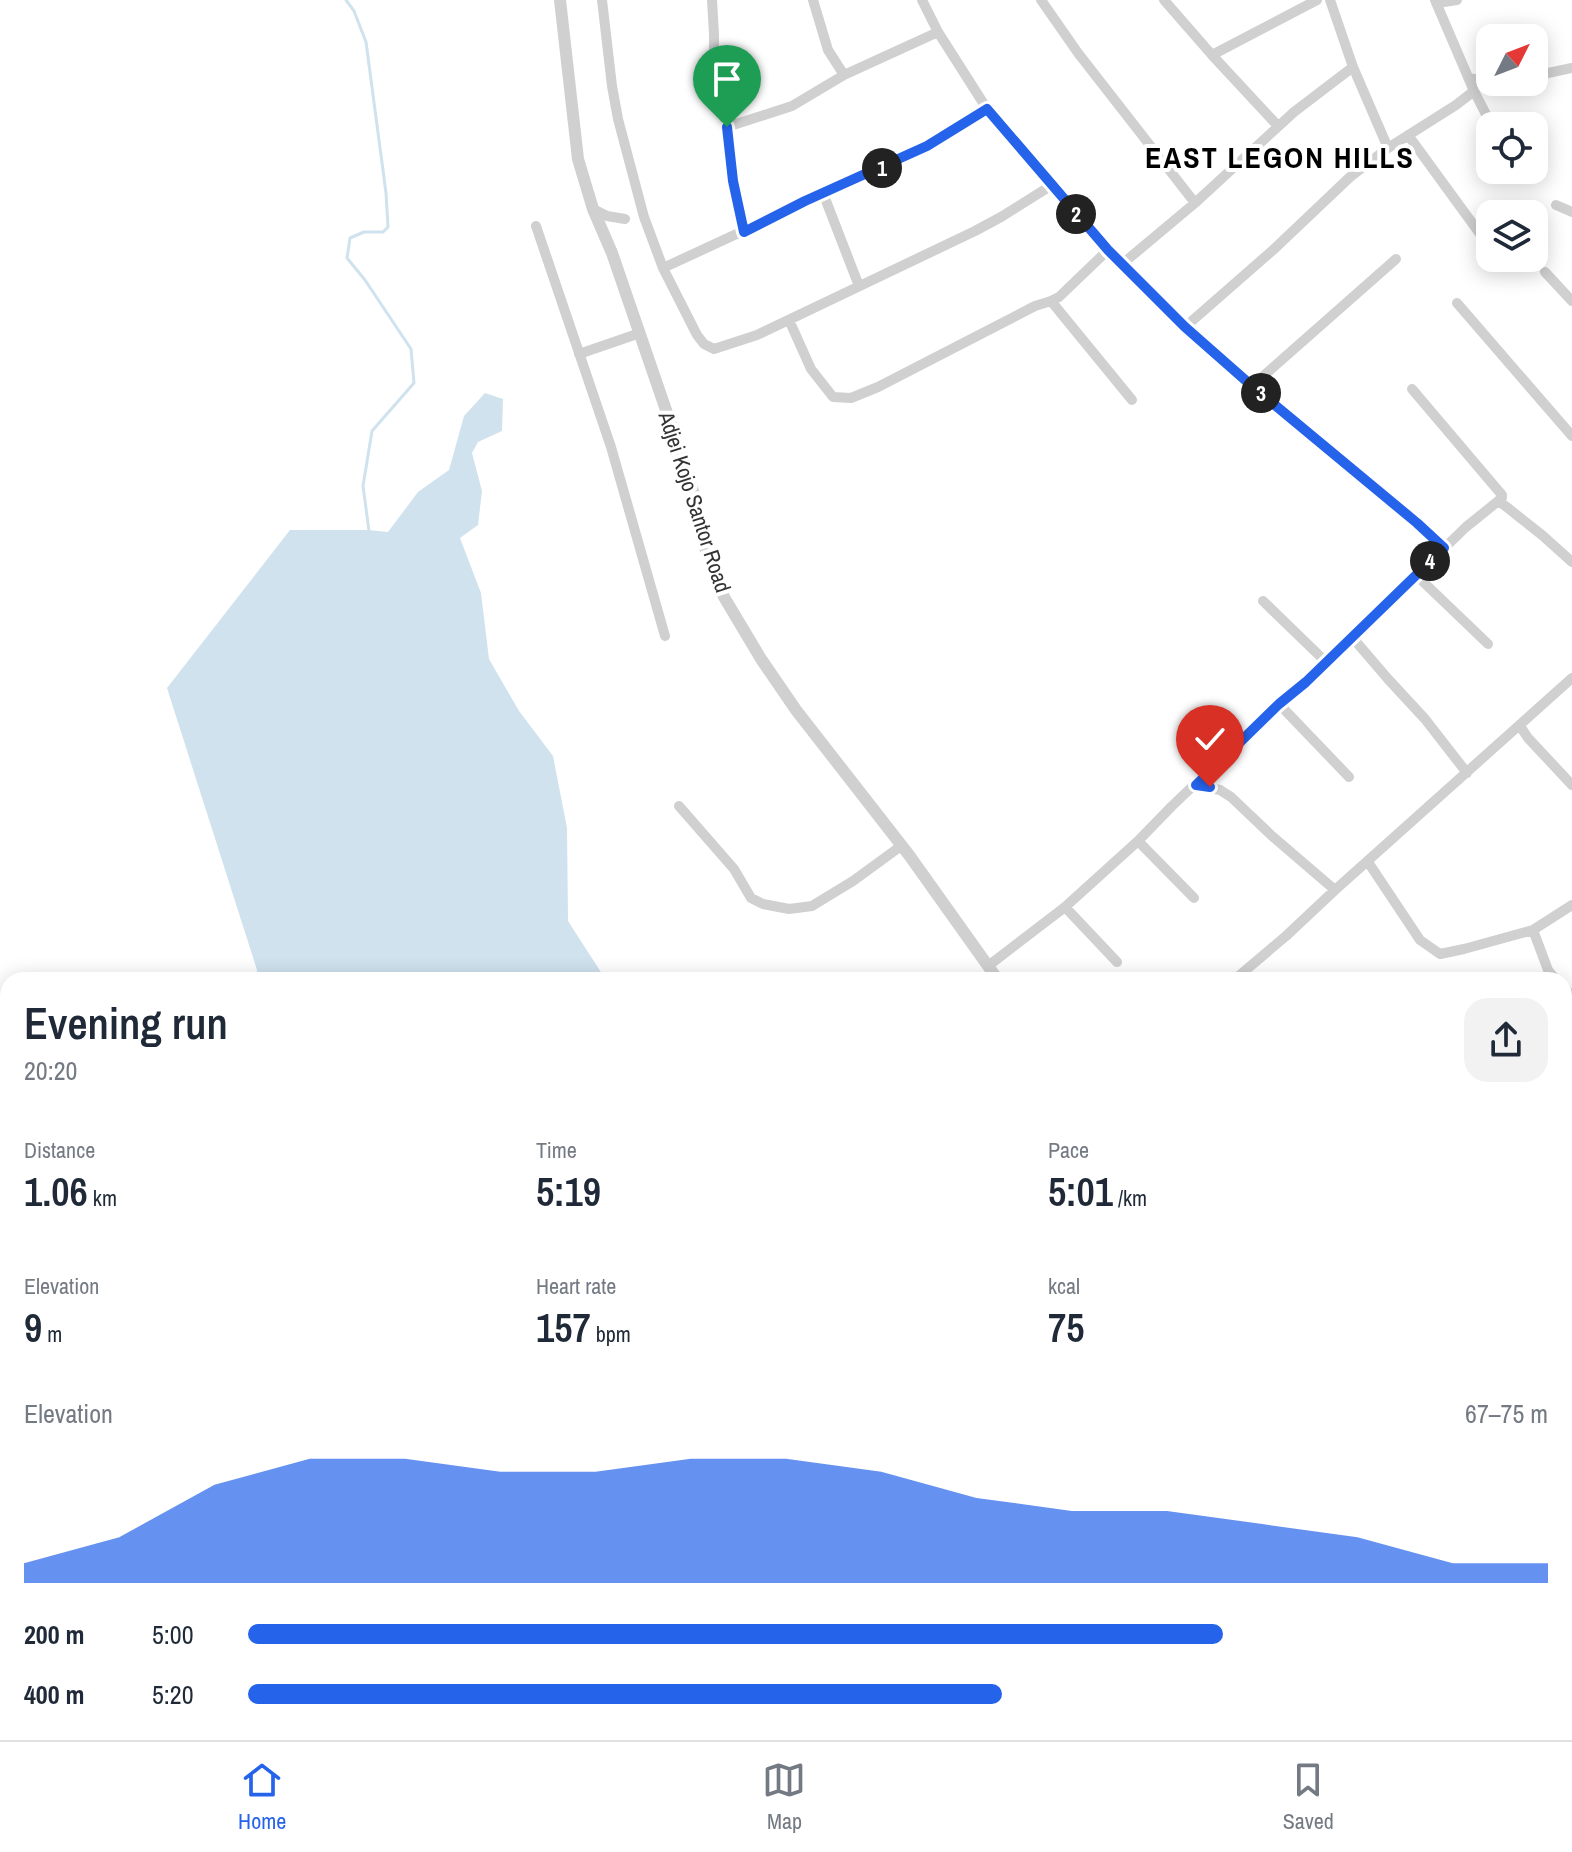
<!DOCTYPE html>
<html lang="en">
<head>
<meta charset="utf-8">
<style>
	:root { --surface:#fff; --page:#f2f2f3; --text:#1f2937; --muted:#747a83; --line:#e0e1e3; --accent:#2563eb }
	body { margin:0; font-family:"Archivo Narrow",sans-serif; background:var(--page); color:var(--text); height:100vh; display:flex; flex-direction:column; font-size:30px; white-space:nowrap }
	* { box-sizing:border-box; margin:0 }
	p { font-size:26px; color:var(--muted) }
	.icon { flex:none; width:44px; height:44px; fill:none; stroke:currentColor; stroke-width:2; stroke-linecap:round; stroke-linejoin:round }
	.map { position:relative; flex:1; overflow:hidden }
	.panel { position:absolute; left:0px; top:972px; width:1572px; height:768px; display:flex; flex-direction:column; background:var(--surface); border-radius:24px 24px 0 0; box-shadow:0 4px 20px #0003 }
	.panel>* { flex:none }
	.needle { width:52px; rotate:48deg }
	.tools { position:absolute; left:1476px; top:24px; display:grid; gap:16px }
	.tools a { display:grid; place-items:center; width:72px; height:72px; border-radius:16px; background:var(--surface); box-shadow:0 4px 20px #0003; font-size:40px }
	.pin { position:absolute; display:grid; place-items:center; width:68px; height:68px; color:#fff; margin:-82px -34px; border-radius:50% 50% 50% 0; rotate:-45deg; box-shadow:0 0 8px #0007 }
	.pin .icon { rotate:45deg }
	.km { position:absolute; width:40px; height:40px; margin:-20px; border-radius:50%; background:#222; color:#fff; font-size:22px; line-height:40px; text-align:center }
	.round { display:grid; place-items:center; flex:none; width:84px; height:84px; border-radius:24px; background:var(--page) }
	.headline { display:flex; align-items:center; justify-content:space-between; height:136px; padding:0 24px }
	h1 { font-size:44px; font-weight:600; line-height:60px }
	.metrics { display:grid; grid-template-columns:repeat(3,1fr); gap:12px; height:136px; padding:8px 24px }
	.metrics div { display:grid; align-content:center }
	.metrics b { font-size:40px; font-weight:600 }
	.metrics small { font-size:22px; font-weight:400 }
	.metrics p { font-size:22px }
	.chart { height:224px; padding:16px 24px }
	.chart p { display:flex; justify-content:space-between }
	.chart svg { width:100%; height:144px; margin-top:8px; fill:var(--accent); opacity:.7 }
	ul { padding:0 24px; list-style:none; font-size:26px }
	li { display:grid; grid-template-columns:128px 96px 1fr; align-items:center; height:60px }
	li i { height:20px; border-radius:10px; background:var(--accent) }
	.tabs { display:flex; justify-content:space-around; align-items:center; height:112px; border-top:2px solid var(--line); background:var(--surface); font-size:22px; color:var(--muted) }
	.tabs a { display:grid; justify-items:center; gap:4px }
	.tabs .active { color:var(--accent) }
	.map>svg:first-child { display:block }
	.water { fill:#cfe2ee }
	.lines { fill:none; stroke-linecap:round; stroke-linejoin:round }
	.stream { stroke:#cfe2ee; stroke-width:3 }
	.minor { stroke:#d0d0d0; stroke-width:10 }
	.tertiary { stroke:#d0d0d0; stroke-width:12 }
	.route-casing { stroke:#fff; stroke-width:16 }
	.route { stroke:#2563eb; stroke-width:10 }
	.labels { text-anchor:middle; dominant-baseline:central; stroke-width:8; stroke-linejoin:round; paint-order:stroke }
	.street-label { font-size:22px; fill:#333; stroke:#fff }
	.district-label { font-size:30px; font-weight:bold; letter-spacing:2px; fill:#000; stroke:#fff }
</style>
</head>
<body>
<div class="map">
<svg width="1572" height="1740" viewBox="0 0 1572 1740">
	<rect width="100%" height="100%" fill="#fff"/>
	<path class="water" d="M485 393 503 399 502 431 478 442 472 453 482 491 478 525 460 538 481 593 489 659 519 711 553 756 567 828 568 921 606 980H256L257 970 167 688 290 530H368L388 532 418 492 449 470 464 416Z
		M344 1732H519L485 1740H341Z"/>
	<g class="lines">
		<path class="stream" d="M346 0 354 11 366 42 386 193 388 227 383 232H364L350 238 347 258 365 280 411 349 414 383 372 431 363 486 369 531
			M829 1740 832 1732"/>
		<path class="minor" d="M602 0 612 86 618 119 644 217 663 268 697 335 704 344 714 349 757 335 975 231 1001 217 1052 185
			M712 0 714 34V73L727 127 733 181 744 232
			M813 0 828 50 844 75
			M922 0 938 32 987 109 1121 265 1185 327 1444 548
			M1041 0 1078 53 1195 203
			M1164 0 1212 55 1278 126
			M1330 0 1353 67 1388 148
			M1437 3 1457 0
			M1212 55 1317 0
			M1534 76 1572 68
			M1469 78 1490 82
			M1474 91 1492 126
			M727 127 792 106 844 75 938 32
			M1408 135 1486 242
			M1516 170 1517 172
			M823 193 859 286
			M1556 205 1572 212
			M593 209 607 216 625 219
			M536 226 611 447 665 636
			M1121 265 1195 203 1294 112 1353 67
			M663 268 927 146 987 109
			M1545 272 1572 301
			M1051 301 1132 400
			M1457 303 1572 436
			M789 320 811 369 833 397 851 398 878 387 1035 306 1051 301 1059 297 1108 250
			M1185 327 1273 250 1350 177 1388 148 1456 105 1474 91 1435 0
			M579 354 640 333
			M1252 386 1396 259
			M1499 501 1542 535 1572 562
			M1416 575 1488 644
			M1263 601 1326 662
			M1352 637 1388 679 1425 719 1467 773
			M1279 704 1349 777
			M1520 726 1528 738 1572 785
			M1196 785 1220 790 1231 797 1272 836 1335 890
			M679 806 734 869 751 898 763 904 789 909 812 906 853 881 901 846
			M1138 841 1194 898
			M1368 862 1420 940 1440 954 1464 949 1533 930
			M1065 907 1117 962
			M988 966 1065 907 1138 841 1172 806 1279 704 1306 682 1466 527 1502 498V495L1412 389
			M1234 980 1286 936 1335 890 1572 678
			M1556 980 1548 970 1533 930 1572 905
			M1564 987 1570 995 1572 1002
			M1564 1222H1572
			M1564 1309 1572 1311
			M1564 1508H1572
			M1564 1601H1572
			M1564 1682H1572
			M908 1732 953 1738 988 1740
			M1159 1740 1160 1732
			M1265 1740V1732
			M1318 1740V1732"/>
		<path class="tertiary" d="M560 0 578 159 593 209 612 253 678 445 695 497 704 545 724 597 761 659 796 710 909 855 998 980
			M1564 1035 1572 1033"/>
	</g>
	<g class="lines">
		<defs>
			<path id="route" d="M727 127 733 181 744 232 805 201 927 146 987 109 1108 250 1185 327 1252 386 1417 523 1444 548 1306 682 1279 704 1196 785 1210 787"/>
		</defs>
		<use href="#route" class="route-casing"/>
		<use href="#route" class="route"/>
	</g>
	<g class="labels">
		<g class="street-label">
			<text transform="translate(695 502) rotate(72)">Adjei Kojo Santor Road</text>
		</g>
		<g class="district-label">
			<text x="1280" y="157">EAST LEGON HILLS</text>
		</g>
	</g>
</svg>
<div class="tools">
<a><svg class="needle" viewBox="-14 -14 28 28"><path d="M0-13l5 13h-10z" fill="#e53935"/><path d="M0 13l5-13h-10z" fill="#747a83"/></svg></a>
<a><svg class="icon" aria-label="locate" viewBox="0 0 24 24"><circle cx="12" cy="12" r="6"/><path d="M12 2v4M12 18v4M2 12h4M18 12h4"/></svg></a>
<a><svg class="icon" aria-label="layers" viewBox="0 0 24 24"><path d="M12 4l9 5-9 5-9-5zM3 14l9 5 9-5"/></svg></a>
</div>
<div class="pin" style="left:727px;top:127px;background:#1e9e55"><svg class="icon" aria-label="arrive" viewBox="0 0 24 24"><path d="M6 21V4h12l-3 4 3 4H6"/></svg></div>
<div class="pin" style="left:1210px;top:787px;background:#d93025"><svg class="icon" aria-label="check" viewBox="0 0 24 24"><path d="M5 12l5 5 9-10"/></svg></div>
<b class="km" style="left:882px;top:168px">1</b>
<b class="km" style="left:1076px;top:214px">2</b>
<b class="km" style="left:1261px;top:393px">3</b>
<b class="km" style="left:1430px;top:561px">4</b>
<section class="panel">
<div class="headline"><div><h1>Evening run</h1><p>20:20</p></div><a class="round"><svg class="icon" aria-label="share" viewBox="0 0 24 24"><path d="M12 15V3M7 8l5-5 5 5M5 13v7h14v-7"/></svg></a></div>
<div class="metrics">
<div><p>Distance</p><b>1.06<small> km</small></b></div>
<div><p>Time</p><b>5:19</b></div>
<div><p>Pace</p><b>5:01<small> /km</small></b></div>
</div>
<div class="metrics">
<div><p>Elevation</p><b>9<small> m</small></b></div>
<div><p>Heart rate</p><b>157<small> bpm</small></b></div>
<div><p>kcal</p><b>75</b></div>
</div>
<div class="chart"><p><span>Elevation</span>67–75 m</p>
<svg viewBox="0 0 160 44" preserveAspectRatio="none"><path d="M0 44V38L10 30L20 14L30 6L40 6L50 10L60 10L70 6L80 6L90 10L100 18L110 22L120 22L130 26L140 30L150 38L160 38V44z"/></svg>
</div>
<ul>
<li><b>200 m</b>5:00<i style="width:75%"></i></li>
<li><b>400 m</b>5:20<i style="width:58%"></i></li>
</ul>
</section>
</div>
<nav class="tabs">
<a class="active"><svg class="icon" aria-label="home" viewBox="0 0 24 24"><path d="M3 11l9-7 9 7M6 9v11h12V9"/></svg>Home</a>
<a><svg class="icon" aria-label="map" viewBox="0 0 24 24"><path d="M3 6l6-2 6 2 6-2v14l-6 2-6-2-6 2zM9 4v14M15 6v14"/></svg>Map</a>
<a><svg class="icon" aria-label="saved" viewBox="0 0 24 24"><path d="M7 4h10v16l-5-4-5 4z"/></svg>Saved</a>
</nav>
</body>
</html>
